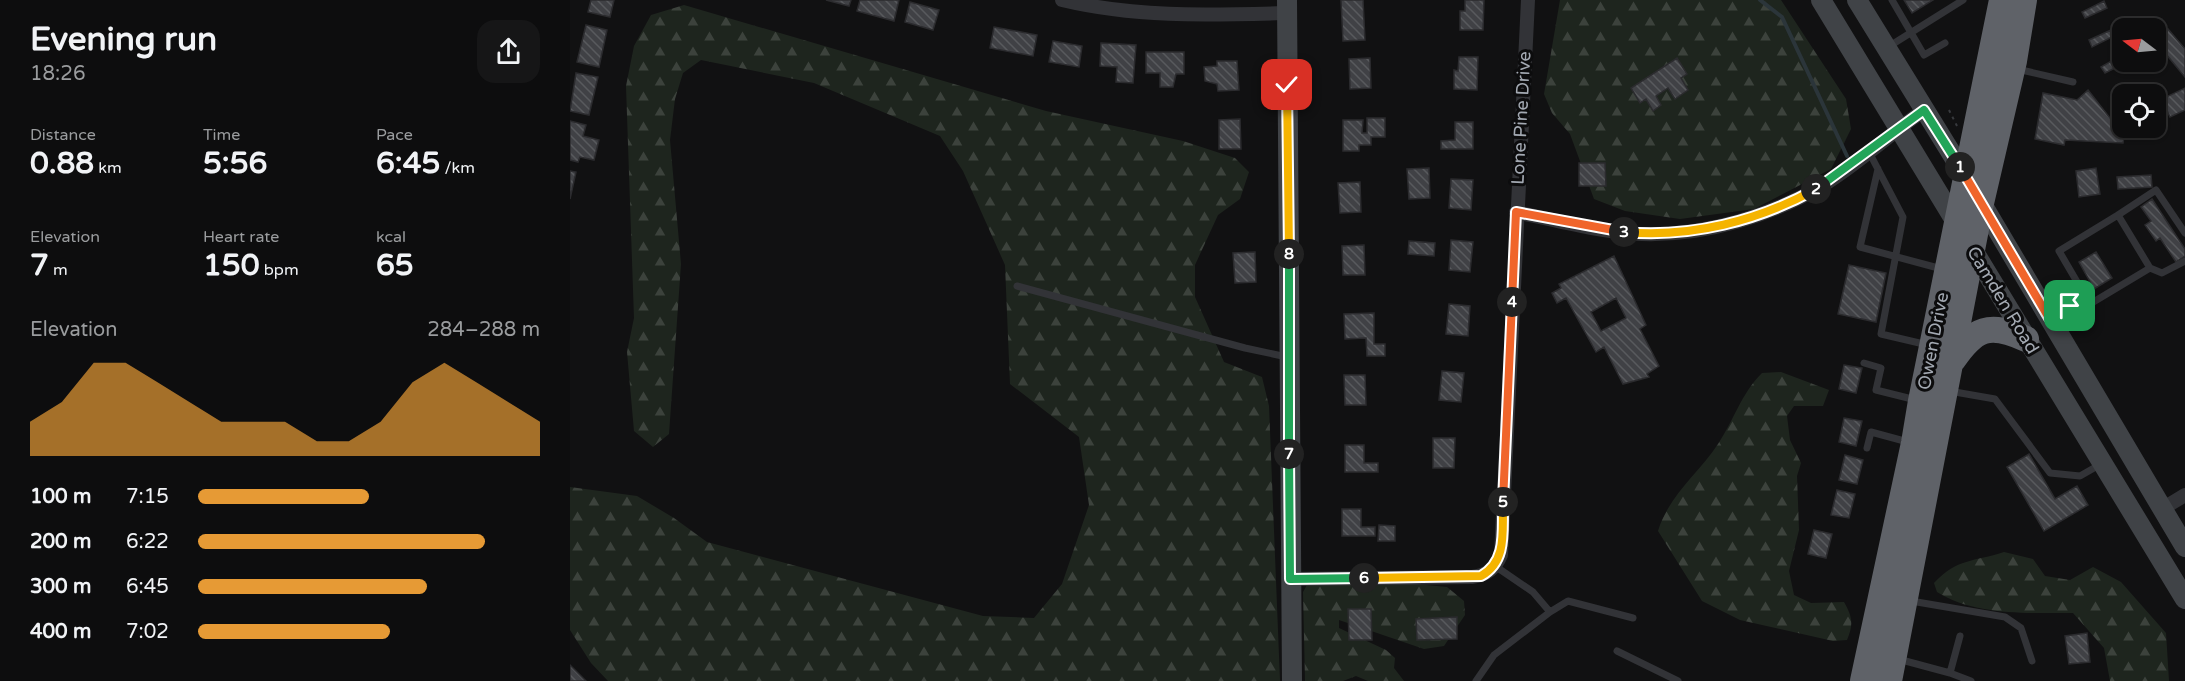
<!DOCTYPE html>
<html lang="en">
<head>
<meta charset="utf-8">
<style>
	:root { --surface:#0d0d0e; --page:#161617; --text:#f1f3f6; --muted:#9a9c9e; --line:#2d2d2e; --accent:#e69a35 }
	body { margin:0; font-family:"Varela Round",sans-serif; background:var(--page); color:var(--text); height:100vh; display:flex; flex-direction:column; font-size:22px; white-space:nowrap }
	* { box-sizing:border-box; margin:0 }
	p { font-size:20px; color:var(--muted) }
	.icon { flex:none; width:33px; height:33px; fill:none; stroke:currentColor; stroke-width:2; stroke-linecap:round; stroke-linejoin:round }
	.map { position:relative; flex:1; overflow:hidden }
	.sheet { display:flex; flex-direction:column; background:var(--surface); width:570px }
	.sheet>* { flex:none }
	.needle { width:39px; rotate:286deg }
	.controls { position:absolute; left:1542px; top:18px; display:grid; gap:12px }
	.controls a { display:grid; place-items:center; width:54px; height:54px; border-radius:12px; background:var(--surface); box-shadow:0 2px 4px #0004,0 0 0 2px var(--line); font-size:30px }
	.pin { position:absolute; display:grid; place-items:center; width:51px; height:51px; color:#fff; margin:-26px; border-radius:12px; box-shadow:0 3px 9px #0006 }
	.km { position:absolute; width:30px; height:30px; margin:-15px; border-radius:50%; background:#222; color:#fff; font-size:16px; line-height:30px; text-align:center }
	.round { display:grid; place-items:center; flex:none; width:63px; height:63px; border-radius:18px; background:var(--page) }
	.head { display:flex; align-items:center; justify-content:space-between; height:102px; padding:0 30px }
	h1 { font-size:33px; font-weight:700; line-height:45px }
	.figures { display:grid; grid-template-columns:repeat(3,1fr); gap:9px; height:102px; padding:6px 30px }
	.figures div { display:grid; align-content:center }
	.figures b { font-size:30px; font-weight:700 }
	.figures small { font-size:16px; font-weight:400 }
	.figures p { font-size:16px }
	.chart { height:168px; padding:12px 30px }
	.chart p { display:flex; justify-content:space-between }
	.chart svg { width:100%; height:108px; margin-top:6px; fill:var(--accent); opacity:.7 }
	ul { padding:0 30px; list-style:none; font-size:20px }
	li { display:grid; grid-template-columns:96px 72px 1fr; align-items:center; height:45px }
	li i { height:15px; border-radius:8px; background:var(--accent) }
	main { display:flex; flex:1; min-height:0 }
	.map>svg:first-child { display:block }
	.forest { fill:url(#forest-firs) }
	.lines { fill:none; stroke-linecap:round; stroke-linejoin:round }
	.stream { stroke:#2b353a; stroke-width:4 }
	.building { fill:url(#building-back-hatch); stroke:#2b2b2e; stroke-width:1.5; fill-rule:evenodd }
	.path { stroke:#383a3e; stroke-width:2; stroke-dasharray:3 4.5; stroke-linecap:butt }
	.lane { stroke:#323337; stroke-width:7 }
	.street { stroke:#323337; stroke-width:14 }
	.secondary { stroke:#404347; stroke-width:20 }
	.highway { stroke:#5f6268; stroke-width:26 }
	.split-1-casing { stroke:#fff; stroke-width:12 }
	.split-2-casing { stroke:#fff; stroke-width:12 }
	.split-3-casing { stroke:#fff; stroke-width:12 }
	.split-4-casing { stroke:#fff; stroke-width:12 }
	.split-5-casing { stroke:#fff; stroke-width:12 }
	.split-6-casing { stroke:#fff; stroke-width:12 }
	.split-7-casing { stroke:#fff; stroke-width:12 }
	.split-8-casing { stroke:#fff; stroke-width:12 }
	.split-9-casing { stroke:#fff; stroke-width:12 }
	.split-1 { stroke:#f0652b; stroke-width:8 }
	.split-2 { stroke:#22a559; stroke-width:8 }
	.split-3 { stroke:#f5b400; stroke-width:8 }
	.split-4 { stroke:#f0652b; stroke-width:8 }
	.split-5 { stroke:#f0652b; stroke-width:8 }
	.split-6 { stroke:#f5b400; stroke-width:8 }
	.split-7 { stroke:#22a559; stroke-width:8 }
	.split-8 { stroke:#22a559; stroke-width:8 }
	.split-9 { stroke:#f5b400; stroke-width:8 }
	.labels { text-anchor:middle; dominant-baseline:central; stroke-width:6; stroke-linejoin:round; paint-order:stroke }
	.street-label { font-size:18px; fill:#a3a9b2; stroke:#0c0c0d }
</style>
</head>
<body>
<main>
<section class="sheet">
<div class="head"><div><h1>Evening run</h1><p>18:26</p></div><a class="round"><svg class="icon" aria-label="share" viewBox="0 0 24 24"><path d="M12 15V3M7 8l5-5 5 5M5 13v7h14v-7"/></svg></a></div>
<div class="figures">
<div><p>Distance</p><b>0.88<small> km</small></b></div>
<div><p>Time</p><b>5:56</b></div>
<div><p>Pace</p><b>6:45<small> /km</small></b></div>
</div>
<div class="figures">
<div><p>Elevation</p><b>7<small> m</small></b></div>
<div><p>Heart rate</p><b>150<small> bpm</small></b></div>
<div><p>kcal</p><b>65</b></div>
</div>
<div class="chart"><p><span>Elevation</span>284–288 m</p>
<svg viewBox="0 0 160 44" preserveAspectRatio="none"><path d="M0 44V30L10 22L20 6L30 6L40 14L50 22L60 30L70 30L80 30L90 38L100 38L110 30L120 14L130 6L140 14L150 22L160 30V44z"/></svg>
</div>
<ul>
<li><b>100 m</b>7:15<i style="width:50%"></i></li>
<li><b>200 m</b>6:22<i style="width:84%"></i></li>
<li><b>300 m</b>6:45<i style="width:67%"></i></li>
<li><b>400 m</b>7:02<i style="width:56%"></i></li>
</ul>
</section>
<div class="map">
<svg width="1615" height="681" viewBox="0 0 1615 681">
	<defs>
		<pattern id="forest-firs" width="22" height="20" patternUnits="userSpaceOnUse" patternTransform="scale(1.5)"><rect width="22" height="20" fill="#1e251e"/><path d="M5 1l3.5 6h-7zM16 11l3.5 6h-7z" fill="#3c423c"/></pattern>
		<pattern id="building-back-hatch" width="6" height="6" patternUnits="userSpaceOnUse" patternTransform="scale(1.5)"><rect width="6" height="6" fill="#404145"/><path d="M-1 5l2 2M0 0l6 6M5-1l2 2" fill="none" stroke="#585a5d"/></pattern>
	</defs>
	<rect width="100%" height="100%" fill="#111112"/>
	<path class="forest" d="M990 0H1211L1276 99 1281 129 1261 169 1184 209 1110 219 1055 211 1024 199 1000 134 982 113 974 94Z
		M114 5 476 111 613 141 665 158 679 172 670 199 648 215 625 265V297L654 362 692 377 699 406 710 681H38L21 663 0 630V487L67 496 104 518 137 542 413 616 464 618 492 584 519 505 509 437 440 384 435 265 393 171 370 136 244 83 131 60 113 73 105 99 100 140 111 264 99 434 83 447 64 431 57 352 64 318 56 86 64 46 81 15Z
		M1211 372 1259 390 1253 406H1224L1217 416 1220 440 1231 463 1227 476 1229 530 1219 571 1224 595 1241 603 1274 602C1282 616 1284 624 1277 640L1263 641 1170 620 1132 601 1088 531C1099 495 1128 474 1148 444 1164 420 1171 394 1192 373Z
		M1434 552 1463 559 1475 576 1500 580 1523 567 1551 582 1596 633 1599 681H1540L1534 648 1503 613C1460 613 1405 616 1367 592L1364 583C1387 558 1404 562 1434 552Z
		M835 583 877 587 894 601 895 615 874 646 854 649 769 620V628L816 650 825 658 824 668 834 681H798L786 676 773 681H735L733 592 737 585Z"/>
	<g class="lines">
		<path class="stream" d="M1190 0 1212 17 1277 156"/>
	</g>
	<path class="building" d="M21 0H44L40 17 18 12Z
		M256 0H281L279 6Z
		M290 0H329L324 21 287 11Z
		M771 0H793L795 40 773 41Z
		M895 0H914L913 30H890V11H895Z
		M1334 0H1363L1342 13Z
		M1534 1 1537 8 1515 18 1512 12Z
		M340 2 369 10 363 30 335 22Z
		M16 25 37 30 29 67 7 62Z
		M424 27 467 35 463 56 420 48Z
		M1598 29 1615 49V77L1586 42Z
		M1541 30 1544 36 1522 47 1519 40Z
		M483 41 512 46 509 67 479 62Z
		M531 43 566 45 563 83 546 82 547 67 530 66Z
		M576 52H614V74H606L603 87H590V73H576Z
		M1552 55V62H1557L1535 73 1531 67Z
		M889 57H908L907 90 884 89V70L888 71Z
		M800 58 801 88 780 89 779 59Z
		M1107 58 1117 74 1111 78 1118 90 1105 99 1098 88 1086 96 1091 105 1083 111 1076 99 1070 103 1061 88Z
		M647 61H667L669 90 648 91 647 84 635 81 634 67 647 66Z
		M6 73 28 77 19 115 0 111Z
		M1615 88V110L1600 117 1592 99Z
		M1518 90 1554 136 1553 143 1495 140 1494 145 1465 139 1473 93 1507 100Z
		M797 118H815V137H801V145H789V151H773V120H793L792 133H797Z
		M670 119 671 149H649V120Z
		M0 121 16 125 13 136 29 140 24 160 10 157 8 162 0 160Z
		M885 122H903V149H871V141L885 140Z
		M1009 163H1035L1036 186H1009Z
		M859 168 860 198 839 199 837 169Z
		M1526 168 1530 194 1509 197 1506 171Z
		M0 171 6 172 0 199Z
		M1581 175 1582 187 1548 189 1547 177Z
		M881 179 903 180 901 210 879 208Z
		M790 182 791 212 770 213 768 183Z
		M1582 199 1615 249V256L1606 262 1590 238 1586 241 1575 225 1581 221 1571 207Z
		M881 240 903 242 900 272 879 270Z
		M839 241 865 243 864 256 838 254Z
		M794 245 795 275H773L772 246Z
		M685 252 686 282 665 283 663 253Z
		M1526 252 1542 278 1524 289 1509 262Z
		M1044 256 1076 325 1070 329 1089 366 1077 374 1079 377 1053 384 1034 347 1026 352 996 298 987 303 982 293 991 288 989 284ZM1046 298 1056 318 1031 331 1021 312Z
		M1279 265 1316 273 1306 322 1268 314Z
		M879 304 900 306 898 336 876 334Z
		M804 313V344H815V356H797L796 338 775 339 774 314Z
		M1274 365 1292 368 1286 393 1269 389Z
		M872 371 894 373 891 402 869 400Z
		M774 375H795L796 405H775Z
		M1274 418 1292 421 1286 446 1269 442Z
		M863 438H885L884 468H863Z
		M775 445H794V463H808V472H775Z
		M1459 454 1485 499 1507 486 1518 505 1474 531 1437 467Z
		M1275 455 1293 460 1287 484 1269 480Z
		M1267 490 1285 494 1279 518 1261 515Z
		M772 509H791V527H805V536H772Z
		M809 525 825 526V541H808Z
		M1244 530 1262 534 1256 558 1238 554Z
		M778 609H801L802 640H779Z
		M887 617V639L847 640 846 619Z
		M1517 633 1520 662 1499 664 1495 636Z
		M0 665 16 681H0Z"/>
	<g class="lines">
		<path class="path" d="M1379 110 1387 126"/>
		<path class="lane" d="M1322 0 1354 55 1375 43
			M1318 47 1393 0
			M1447 69 1503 82
			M1299 152 1333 217 1311 334 1358 345
			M1308 169 1290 247 1372 269
			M1548 215 1580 268 1520 304 1489 251Z
			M1548 215 1586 190 1615 233
			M1580 268 1592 273 1615 261
			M447 286 675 348 717 357
			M1482 316 1516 297
			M1294 363 1311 368 1306 390 1346 400
			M1379 391 1425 399 1480 473 1510 476 1531 464
			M1297 448 1301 432 1338 442
			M1341 601 1435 617 1451 628 1462 661
			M980 612 998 601 1063 618
			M1390 636 1380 673 1401 681
			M1047 651 1108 681
			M1328 659 1380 673
			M906 681 924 655 980 612 963 592 925 566"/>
		<path class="street" d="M492 0C567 18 641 15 717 13
			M946 212C988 221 1030 232 1072 234 1135 236 1201 216 1255 184 1290 162 1320 134 1354 110
			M1592 509 1615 495
			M720 579 902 577C917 575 925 569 931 555L958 0"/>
		<path class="secondary" d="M717 0 722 681
			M1251 0 1615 599
			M1287 0 1396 177 1615 547"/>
		<path class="highway" d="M1383 360C1405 328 1419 322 1456 339
			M1293 681 1344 443 1351 401 1432 0
			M1319 681 1411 203 1444 61 1454 0"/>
	</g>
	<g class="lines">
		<defs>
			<path id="split-1" d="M1390 167 1479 318 1500 306"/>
			<path id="split-2" d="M1246 189 1354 110 1390 167"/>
			<path id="split-3" d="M1054 232C1121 238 1188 221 1246 189"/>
			<path id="split-4" d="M942 302 946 212 1054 232"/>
			<path id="split-5" d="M933 502 942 302"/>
			<path id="split-6" d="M794 578 911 576C938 561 932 530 933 502"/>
			<path id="split-7" d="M719 454 720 579 794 578"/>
			<path id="split-8" d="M719 254V454"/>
			<path id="split-9" d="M717 85 719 254"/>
		</defs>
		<use href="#split-1" class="split-1-casing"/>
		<use href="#split-2" class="split-2-casing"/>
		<use href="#split-3" class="split-3-casing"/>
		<use href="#split-4" class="split-4-casing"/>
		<use href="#split-5" class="split-5-casing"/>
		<use href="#split-6" class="split-6-casing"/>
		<use href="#split-7" class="split-7-casing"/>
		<use href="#split-8" class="split-8-casing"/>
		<use href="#split-9" class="split-9-casing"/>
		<use href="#split-1" class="split-1"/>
		<use href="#split-2" class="split-2"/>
		<use href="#split-3" class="split-3"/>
		<use href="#split-4" class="split-4"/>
		<use href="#split-5" class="split-5"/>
		<use href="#split-6" class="split-6"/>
		<use href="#split-7" class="split-7"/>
		<use href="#split-8" class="split-8"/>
		<use href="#split-9" class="split-9"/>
	</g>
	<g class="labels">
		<g class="street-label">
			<text transform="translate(951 118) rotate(-87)">Lone Pine Drive</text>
			<text transform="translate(1433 300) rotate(59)">Camden Road</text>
			<text transform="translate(1363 341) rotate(-79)">Owen Drive</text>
		</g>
	</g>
</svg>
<div class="controls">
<a><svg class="needle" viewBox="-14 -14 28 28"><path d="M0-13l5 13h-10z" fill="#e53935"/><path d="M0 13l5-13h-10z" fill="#9a9c9e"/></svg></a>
<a><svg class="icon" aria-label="locate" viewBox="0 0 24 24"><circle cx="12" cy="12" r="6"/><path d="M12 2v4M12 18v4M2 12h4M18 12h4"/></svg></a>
</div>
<div class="pin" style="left:1500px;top:306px;background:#1e9e55"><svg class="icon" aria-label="arrive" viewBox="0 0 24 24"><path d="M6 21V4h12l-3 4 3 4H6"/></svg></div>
<div class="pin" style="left:717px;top:85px;background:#d93025"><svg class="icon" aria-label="check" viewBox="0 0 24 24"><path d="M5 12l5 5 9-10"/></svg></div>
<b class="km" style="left:1390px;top:167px">1</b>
<b class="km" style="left:1246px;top:189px">2</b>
<b class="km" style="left:1054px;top:232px">3</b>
<b class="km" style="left:942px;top:302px">4</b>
<b class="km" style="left:933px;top:502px">5</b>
<b class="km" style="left:794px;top:578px">6</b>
<b class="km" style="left:719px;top:454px">7</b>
<b class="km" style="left:719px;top:254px">8</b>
</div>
</main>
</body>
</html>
